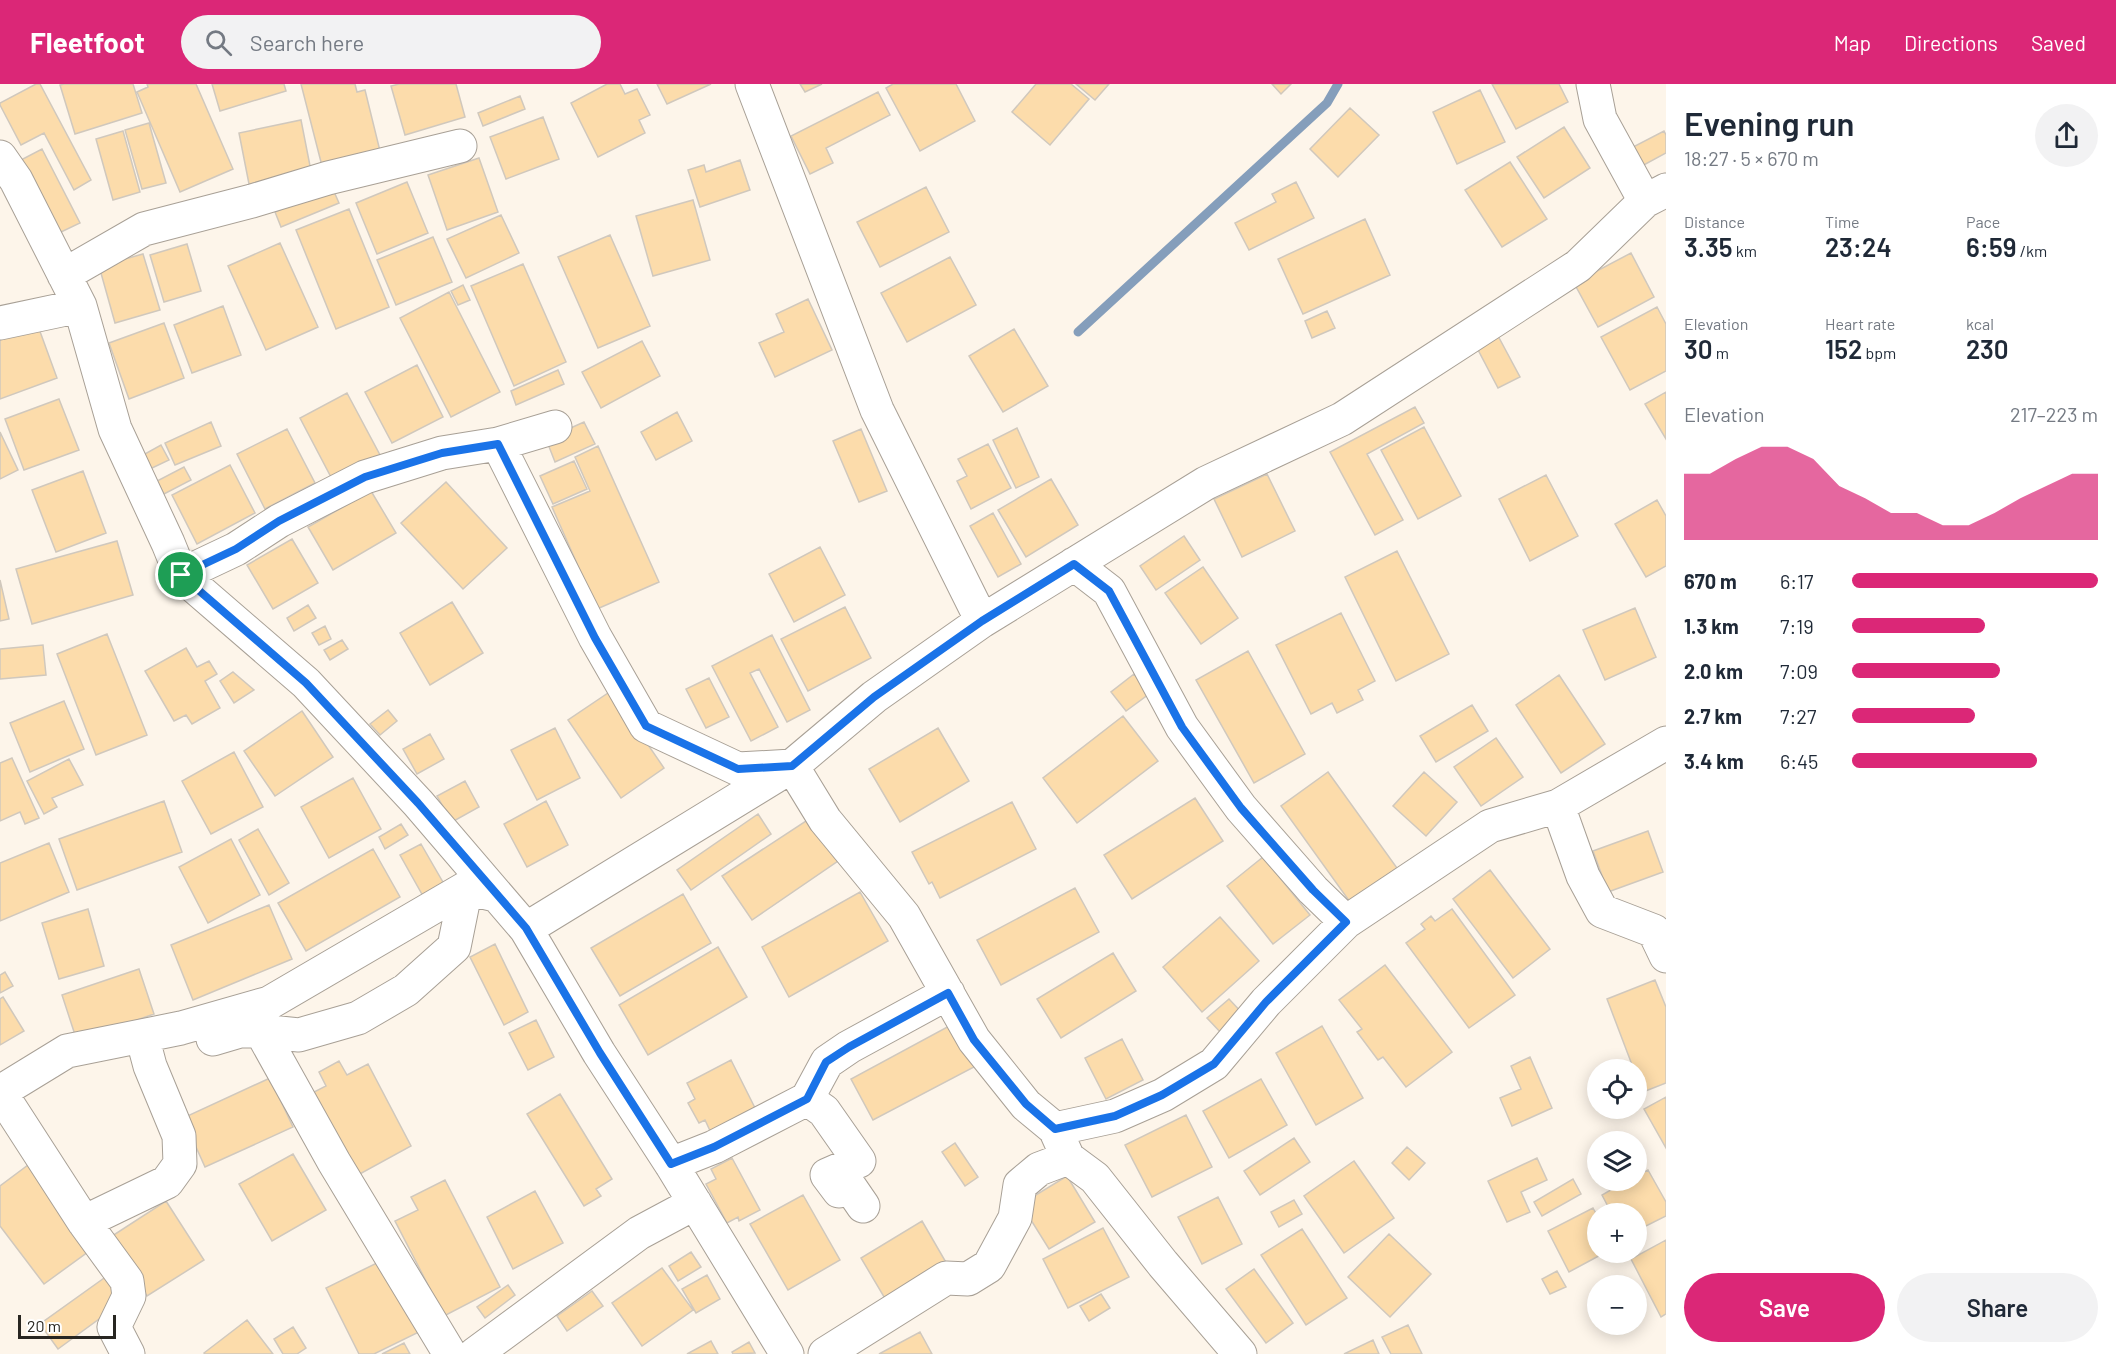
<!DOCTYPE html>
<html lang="en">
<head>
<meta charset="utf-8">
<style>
	:root { --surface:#fff; --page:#f2f2f3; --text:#1f2937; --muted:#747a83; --accent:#db2777 }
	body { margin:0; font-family:Barlow,sans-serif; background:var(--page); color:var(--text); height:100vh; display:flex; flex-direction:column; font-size:22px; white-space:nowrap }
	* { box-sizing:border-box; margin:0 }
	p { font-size:20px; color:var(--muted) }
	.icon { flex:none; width:33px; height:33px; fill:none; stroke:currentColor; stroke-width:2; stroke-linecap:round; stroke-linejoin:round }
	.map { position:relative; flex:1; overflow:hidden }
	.panel { display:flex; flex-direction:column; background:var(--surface); width:450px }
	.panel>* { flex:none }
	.tools { position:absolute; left:1587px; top:975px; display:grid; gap:12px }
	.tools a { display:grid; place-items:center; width:60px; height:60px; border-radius:50%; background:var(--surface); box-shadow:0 3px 15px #0003; font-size:30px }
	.scale { position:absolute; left:18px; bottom:15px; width:98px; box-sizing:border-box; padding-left:6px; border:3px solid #282621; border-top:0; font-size:16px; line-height:21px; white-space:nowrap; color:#282621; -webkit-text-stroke:4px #fff; paint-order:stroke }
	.pin { position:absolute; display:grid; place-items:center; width:51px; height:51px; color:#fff; margin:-26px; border:3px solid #fff; border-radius:50%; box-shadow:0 2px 6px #0007 }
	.round { display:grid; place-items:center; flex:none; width:63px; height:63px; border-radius:32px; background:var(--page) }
	.overview { display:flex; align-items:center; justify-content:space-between; height:102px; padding:0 18px }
	h1 { font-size:33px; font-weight:600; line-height:45px }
	.metrics { display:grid; grid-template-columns:repeat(3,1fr); gap:9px; height:102px; padding:6px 18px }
	.metrics div { display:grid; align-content:center }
	.metrics b { font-size:26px; font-weight:600 }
	.metrics small { font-size:16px; font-weight:400 }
	.metrics p { font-size:16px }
	.chart { height:168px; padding:12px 18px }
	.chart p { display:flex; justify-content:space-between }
	.chart svg { width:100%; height:108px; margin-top:6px; fill:var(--accent); opacity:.7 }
	.cta { display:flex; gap:12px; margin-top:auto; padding:12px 18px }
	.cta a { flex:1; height:69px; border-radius:36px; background:var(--accent); color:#fff; font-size:24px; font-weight:600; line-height:69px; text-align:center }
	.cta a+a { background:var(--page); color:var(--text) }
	ul { padding:0 18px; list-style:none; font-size:20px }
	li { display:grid; grid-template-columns:96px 72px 1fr; align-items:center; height:45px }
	li i { height:15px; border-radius:8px; background:var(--accent) }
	header { display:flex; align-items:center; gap:36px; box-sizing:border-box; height:84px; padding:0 30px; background:var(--accent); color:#fff }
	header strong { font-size:28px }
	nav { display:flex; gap:33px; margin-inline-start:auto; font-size:21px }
	.search { width:420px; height:54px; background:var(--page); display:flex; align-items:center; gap:15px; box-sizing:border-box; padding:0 21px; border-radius:33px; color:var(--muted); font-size:22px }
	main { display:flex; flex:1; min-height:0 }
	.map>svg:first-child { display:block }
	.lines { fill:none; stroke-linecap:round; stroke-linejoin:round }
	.stream { stroke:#859ebb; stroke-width:9 }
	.building { fill:#fcdcab; stroke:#d0c8bd; stroke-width:1.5 }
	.minor-casing { stroke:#a8a096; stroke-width:35 }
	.minor { stroke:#fff; stroke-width:33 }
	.route-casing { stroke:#fff; stroke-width:12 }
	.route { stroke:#1a73e8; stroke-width:8 }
</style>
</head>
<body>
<header>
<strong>Fleetfoot</strong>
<div class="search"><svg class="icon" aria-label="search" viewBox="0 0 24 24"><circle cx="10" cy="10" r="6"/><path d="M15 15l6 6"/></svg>Search here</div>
<nav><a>Map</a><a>Directions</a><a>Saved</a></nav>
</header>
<main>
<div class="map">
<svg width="1666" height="1270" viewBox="0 0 1666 1270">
	<rect width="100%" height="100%" fill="#fdf5ea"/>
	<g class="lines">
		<path class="stream" d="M1078 248 1327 19 1338 0"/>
	</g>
	<path class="building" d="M36 0H40L91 96 74 106 44 49 21 61 0 21V19Z
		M64 0H133L142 29 75 50 60 1Z
		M147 0H196L233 85 180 108 137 8 148 3Z
		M212 0H284L286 7 220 27Z
		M301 0H355L357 8 365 6 380 67 322 82Z
		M399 0H456L465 33 405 51 391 2Z
		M607 0H620L625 10 637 5 650 31 639 36 645 49 598 73 571 19Z
		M657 0H711L667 20Z
		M800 0H822L805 8Z
		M893 0H956L975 37 920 67 886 4Z
		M1036 0H1071L1089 15 1050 61 1012 28Z
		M1076 0H1109L1095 16Z
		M1272 0H1291L1281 10Z
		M1492 0H1559L1568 18 1516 45Z
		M1480 6 1505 58 1457 80 1433 28Z
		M878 8 890 31 826 64 833 79 810 90 791 52Z
		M520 12 525 25 483 42 478 29Z
		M1350 24 1379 51 1338 93 1310 65Z
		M543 33 559 75 506 95 490 53Z
		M301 36 311 87 249 100 239 49Z
		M149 39 166 99 142 105 125 46Z
		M1564 43 1590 84 1544 114 1517 73Z
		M123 47 140 108 113 116 96 55Z
		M1664 47 1666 51V69L1642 82 1633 63Z
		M42 65 80 139 59 149 17 78Z
		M479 74 498 128 447 146 428 91Z
		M740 76 750 106 700 123 688 86 704 81 706 88Z
		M1510 78 1547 135 1502 163 1465 106Z
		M407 98 428 149 377 170 356 119Z
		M1296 98 1314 134 1249 166 1235 139 1276 118 1272 110Z
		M332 103 339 119 281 143 275 128Z
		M926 103 949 148 880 183 857 138Z
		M693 116 710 176 653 192 636 132Z
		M349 125 389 223 336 245 296 146Z
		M501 131 519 169 466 194 447 155Z
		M1365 135 1390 191 1303 230 1278 175Z
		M610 151 650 242 598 264 558 173Z
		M433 153 452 198 396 221 377 176Z
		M280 159 318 243 266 266 228 182Z
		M187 160 201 207 164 218 150 171Z
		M1631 169 1654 213 1598 243 1574 199Z
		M143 170 160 226 115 239 99 182Z
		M950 173 976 221 907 258 881 209Z
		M523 180 566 278 514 302 471 202Z
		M463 201 470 216 458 221 451 207Z
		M449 208 500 308 451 333 400 234Z
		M808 215 832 266 775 293 759 259 784 248 776 230Z
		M223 222 241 271 192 289 174 241Z
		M1657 223 1666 240V287L1630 306 1601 253Z
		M1327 227 1335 244 1312 254 1305 237Z
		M164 239 184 294 129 315 109 259Z
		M38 242 57 294 0 315V256Z
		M1014 245 1048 302 1003 328 969 272Z
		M1497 250 1520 293 1498 304 1476 262Z
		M642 257 660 292 601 324 582 288Z
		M417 281 443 333 392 359 365 308Z
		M558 286 564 300 516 321 511 307Z
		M1666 308V355L1645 320Z
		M347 309 380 371 332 395 300 334Z
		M59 315 79 366 24 386 5 335Z
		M1415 323 1424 339 1367 370 1403 436 1375 451 1330 368Z
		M677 328 692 357 656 376 641 348Z
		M211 338 221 362 175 381 165 359Z
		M584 338 595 360 555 378 546 355Z
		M1424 343 1461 412 1418 435 1381 366Z
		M1017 344 1039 393 1016 404 993 356Z
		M287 345 315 399 265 425 237 370Z
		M861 345 887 407 859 418 833 357Z
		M0 348 18 386 0 395Z
		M988 360 1011 404 971 425 957 397 967 392 958 375Z
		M161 361 169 376 150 385 143 371Z
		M598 362 659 498 597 525 552 423 590 407 575 373Z
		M574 377 587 405 553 420 540 392Z
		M230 381 255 429 197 460 172 411Z
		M184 383 191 396 164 410 157 397Z
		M83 387 106 449 56 468 32 406Z
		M1267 390 1295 447 1242 473 1214 415Z
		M1546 391 1578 452 1530 477 1499 415Z
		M1051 395 1078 441 1026 473 998 426Z
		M446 398 507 464 463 505 401 439Z
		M371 407 396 449 333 486 308 443Z
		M1657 416 1666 432V482L1646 493 1615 440Z
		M993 429 1021 480 998 493 970 442Z
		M1184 452 1200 476 1156 506 1140 482Z
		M292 455 318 499 273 525 247 481Z
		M117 457 133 511 32 540 16 485Z
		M820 463 845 511 794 538 769 490Z
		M1397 467 1449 570 1396 597 1345 493Z
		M1203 483 1238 534 1201 560 1165 509Z
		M0 496 9 535 0 537Z
		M452 518 483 569 430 601 400 549Z
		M308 521 316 534 294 547 287 534Z
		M845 523 871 574 808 607 781 555Z
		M1635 524 1656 573 1605 596 1583 546Z
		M1341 529 1375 597 1358 606 1363 616 1337 629 1332 619 1311 630 1276 561Z
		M325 542 331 555 319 561 312 549Z
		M107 550 147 651 96 671 57 570Z
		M772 551 810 626 787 638 759 585 750 589 778 643 751 657 712 582Z
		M342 556 348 565 330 576 324 566Z
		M43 561 46 591 0 595V565Z
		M186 564 197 583 209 577 217 590 205 597 220 624 192 640 186 631 174 637 145 587Z
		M1248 567 1305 670 1254 699 1196 596Z
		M233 588 254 606 234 619 220 597Z
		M1134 590 1149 610 1126 627 1111 608Z
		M1559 591 1605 660 1561 689 1516 621Z
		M709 594 729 633 706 644 686 605Z
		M611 607 664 684 621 714 568 636Z
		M64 617 84 665 30 688 10 639Z
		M1472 621 1488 647 1436 678 1420 652Z
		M388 626 397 637 380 651 370 640Z
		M302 627 333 673 275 712 244 667Z
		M1123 632 1158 677 1077 739 1043 694Z
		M555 644 580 694 537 716 511 666Z
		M938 644 969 697 900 738 869 685Z
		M430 650 444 675 417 690 403 665Z
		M1496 654 1523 693 1481 722 1454 683Z
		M234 668 263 723 211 750 182 697Z
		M12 674 39 734 25 740 20 728 0 737V679Z
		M69 675 83 701 52 714 57 723 44 730 27 697Z
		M1328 688 1397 784 1350 818 1281 722Z
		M1424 688 1457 718 1426 752 1393 722Z
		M353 694 381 745 329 774 301 723Z
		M465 697 479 723 452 738 437 712Z
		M1195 714 1223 757 1132 815 1104 771Z
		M164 717 182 768 77 806 59 755Z
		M546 717 568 761 527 783 504 740Z
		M1012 718 1036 765 940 814 932 798 929 800 912 768Z
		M758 730 771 750 691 806 677 786Z
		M809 735 838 777 752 836 722 792Z
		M401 740 408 751 385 765 379 753Z
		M258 745 289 799 269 811 239 756Z
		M1648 747 1663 788 1608 808 1593 767Z
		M231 755 260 811 208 839 179 783Z
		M49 759 69 808 0 837V779Z
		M421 760 444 800 423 812 400 771Z
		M373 765 400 813 306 867 278 819Z
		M1263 773 1310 831 1273 860 1227 802Z
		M1490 786 1550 865 1513 894 1453 815Z
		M1075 804 1099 848 1001 901 977 856Z
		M860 808 888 857 789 913 762 863Z
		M683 810 711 859 620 912 591 864Z
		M269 821 292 875 193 916 171 861Z
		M88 825 104 882 59 895 42 839Z
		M1452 825 1515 911 1469 944 1406 859 1425 845 1421 840 1431 832 1435 837Z
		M1220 833 1259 877 1202 928 1163 883Z
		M495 860 528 928 504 941 470 873Z
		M718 863 747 913 648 971 619 921Z
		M1113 869 1136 907 1061 954 1037 915Z
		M1385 881 1452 968 1406 1003 1383 973 1378 976 1357 948 1362 945 1339 916Z
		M139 885 154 930 77 957 62 911Z
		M5 888 13 902 0 909V891Z
		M1655 896 1666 923V999L1643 1008 1636 992V986H1634L1607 915Z
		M3 913 24 947 0 961V915Z
		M1229 915 1244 931 1223 951 1207 934Z
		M536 936 554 973 528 986 509 949Z
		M951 941 974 983 873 1036 851 995Z
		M1322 942 1363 1014 1316 1041 1276 969Z
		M1122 955 1143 996 1106 1015 1085 974Z
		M1530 973 1552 1024 1512 1042 1500 1014 1521 1005 1511 982Z
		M731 976 757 1028 712 1051 705 1036 699 1039 688 1019 695 1015 687 999Z
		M339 977 347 991 368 980 411 1062 358 1091 314 1008 326 1002 319 988Z
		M270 994 293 1043 205 1083 183 1034Z
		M1261 995 1287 1041 1229 1074 1203 1027Z
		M560 1010 612 1095 596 1105 601 1112 584 1122 527 1030Z
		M1666 1013V1064L1644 1025Z
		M1186 1031 1212 1083 1152 1113 1125 1061Z
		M1294 1054 1310 1078 1260 1111 1244 1087Z
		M955 1059 978 1093 965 1102 942 1068Z
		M1407 1063 1425 1079 1409 1096 1392 1079Z
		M293 1070 326 1126 272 1157 239 1100Z
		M732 1074 760 1126 739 1137 738 1133 727 1139 706 1100 716 1095 711 1085Z
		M1537 1074 1547 1096 1521 1108 1530 1128 1507 1138 1488 1097Z
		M1354 1077 1394 1134 1344 1169 1304 1112Z
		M28 1081 92 1165 44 1200 0 1142V1102Z
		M1648 1086 1666 1118V1132L1636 1147V1130H1612L1602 1111 1628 1096H1636V1092Z
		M1067 1092 1095 1138 1049 1165 1021 1120Z
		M1573 1095 1581 1110 1542 1132 1534 1118Z
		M445 1096 500 1203 444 1232 395 1137 418 1126 411 1113Z
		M535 1107 563 1159 513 1185 487 1133Z
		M803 1111 840 1176 788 1206 750 1140Z
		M1218 1113 1242 1160 1202 1180 1178 1133Z
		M1294 1116 1302 1130 1279 1143 1271 1128Z
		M166 1117 204 1176 147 1212 109 1154Z
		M1593 1124 1598 1133V1168H1606L1569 1188 1548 1147Z
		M922 1137 951 1187 890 1223 861 1174Z
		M1103 1144 1129 1193 1068 1224 1043 1175Z
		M1302 1145 1347 1214 1306 1241 1261 1171Z
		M1389 1150 1431 1190 1390 1233 1348 1193Z
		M1666 1156V1230L1661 1233 1631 1175Z
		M691 1168 701 1183 678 1197 669 1182Z
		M385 1175 421 1247 374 1270H359L326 1204Z
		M662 1184 693 1226 642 1262 612 1219Z
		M1254 1185 1293 1239 1266 1259 1226 1205Z
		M1557 1187 1566 1203 1550 1210 1542 1195Z
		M707 1191 720 1215 696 1229 682 1205Z
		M107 1192 125 1216 58 1265 40 1240Z
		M508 1201 515 1211 485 1234 477 1223Z
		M592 1207 603 1222 567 1247 557 1232Z
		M1101 1210 1110 1224 1089 1237 1080 1222Z
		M247 1236 273 1270H205L204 1269Z
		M1408 1241 1422 1270H1391L1382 1253Z
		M293 1243 306 1264 297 1270H283L274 1255Z
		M920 1248 932 1270H879Z
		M1373 1256 1379 1270H1344Z
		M711 1257 718 1270H687Z
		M749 1258 755 1269 733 1270 732 1268Z
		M404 1259 410 1270H382Z"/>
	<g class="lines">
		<defs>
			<path id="minor" d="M752 0 877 326 982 537
				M1593 0 1600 35 1645 117
				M0 73 16 96 80 222 115 345 168 459 181 491 306 599 418 719 526 845 599 969 671 1080 787 1270
				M64 191 144 145 252 117 328 94 460 62
				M0 239 80 222
				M498 360 595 553 646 642 738 685 792 682 825 736 904 832 974 956 1026 1021 1055 1045 1068 1074 1095 1094 1163 1180 1240 1270
				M1074 480 1109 507 1182 643 1241 724 1313 806 1346 838
				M181 491 236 465 279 437 365 393 442 369 498 360 555 343
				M1558 722 1583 792 1602 827 1654 847 1666 872
				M526 845 792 682 874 613 982 537 1206 399 1342 335 1578 182 1645 117 1666 106
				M261 947 334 1078 450 1270
				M213 955 240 947H261L299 951 358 934 406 906 454 863 466 804
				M0 1008 67 967 181 944 269 919 466 804 495 811
				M0 1008 84 1138 127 1197 129 1212 114 1243 128 1270
				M807 1015 824 1027 859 1077 827 1091 839 1107 850 1103 863 1122
				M1055 1045 1115 1032 1163 1011 1214 980 1266 918 1346 838 1490 742 1558 722 1666 659
				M671 1080 714 1063 807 1015 827 978 849 963 948 909
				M84 1138 167 1098 180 1080 179 1052 150 982 142 952
				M475 1270 639 1149 695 1119
				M825 1270 946 1194 968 1195 989 1182 1015 1134 1020 1101 1039 1085 1068 1074"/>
		</defs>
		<use href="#minor" class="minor-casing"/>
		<use href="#minor" class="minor"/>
	</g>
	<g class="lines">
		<defs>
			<path id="route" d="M498 360 595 554 646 642 738 685 792 682 874 613 982 537 1074 480 1109 507 1182 643 1241 724 1313 806 1346 838 1266 918 1214 980 1162 1011 1115 1032 1055 1045 1026 1020 974 956 948 909 849 963 826 978 807 1015 714 1063 671 1080 600 969 526 844 418 719 306 599 181 491 236 465 279 437 365 393 442 369Z"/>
		</defs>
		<use href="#route" class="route-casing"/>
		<use href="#route" class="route"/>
	</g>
</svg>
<div class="tools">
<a><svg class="icon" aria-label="locate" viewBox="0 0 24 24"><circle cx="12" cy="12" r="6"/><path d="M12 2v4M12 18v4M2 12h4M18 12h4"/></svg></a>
<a><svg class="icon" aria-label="layers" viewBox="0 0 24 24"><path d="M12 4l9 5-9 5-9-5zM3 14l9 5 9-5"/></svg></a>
<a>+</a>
<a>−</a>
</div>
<div class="scale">20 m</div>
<div class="pin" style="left:181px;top:491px;background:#1e9e55"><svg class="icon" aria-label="arrive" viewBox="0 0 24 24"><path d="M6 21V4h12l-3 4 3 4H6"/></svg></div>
</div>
<section class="panel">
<div class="overview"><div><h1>Evening run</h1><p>18:27 · 5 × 670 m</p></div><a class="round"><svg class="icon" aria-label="share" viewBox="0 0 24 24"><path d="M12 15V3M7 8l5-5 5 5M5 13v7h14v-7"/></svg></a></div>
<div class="metrics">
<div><p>Distance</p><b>3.35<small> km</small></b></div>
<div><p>Time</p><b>23:24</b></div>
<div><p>Pace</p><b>6:59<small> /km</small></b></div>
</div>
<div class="metrics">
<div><p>Elevation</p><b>30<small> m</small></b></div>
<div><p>Heart rate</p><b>152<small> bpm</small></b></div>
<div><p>kcal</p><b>230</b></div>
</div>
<div class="chart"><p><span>Elevation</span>217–223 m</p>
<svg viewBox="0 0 160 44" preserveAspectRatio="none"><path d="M0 44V17L10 17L20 11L30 6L40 6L50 11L60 22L70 27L80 33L90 33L100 38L110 38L120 33L130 27L140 22L150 17L160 17V44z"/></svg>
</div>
<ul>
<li><b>670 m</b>6:17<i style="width:100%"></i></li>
<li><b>1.3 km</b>7:19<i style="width:54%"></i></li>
<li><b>2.0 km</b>7:09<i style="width:60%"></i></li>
<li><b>2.7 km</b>7:27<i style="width:50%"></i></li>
<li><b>3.4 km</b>6:45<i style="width:75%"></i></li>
</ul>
<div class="cta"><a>Save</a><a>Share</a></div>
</section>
</main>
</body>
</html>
